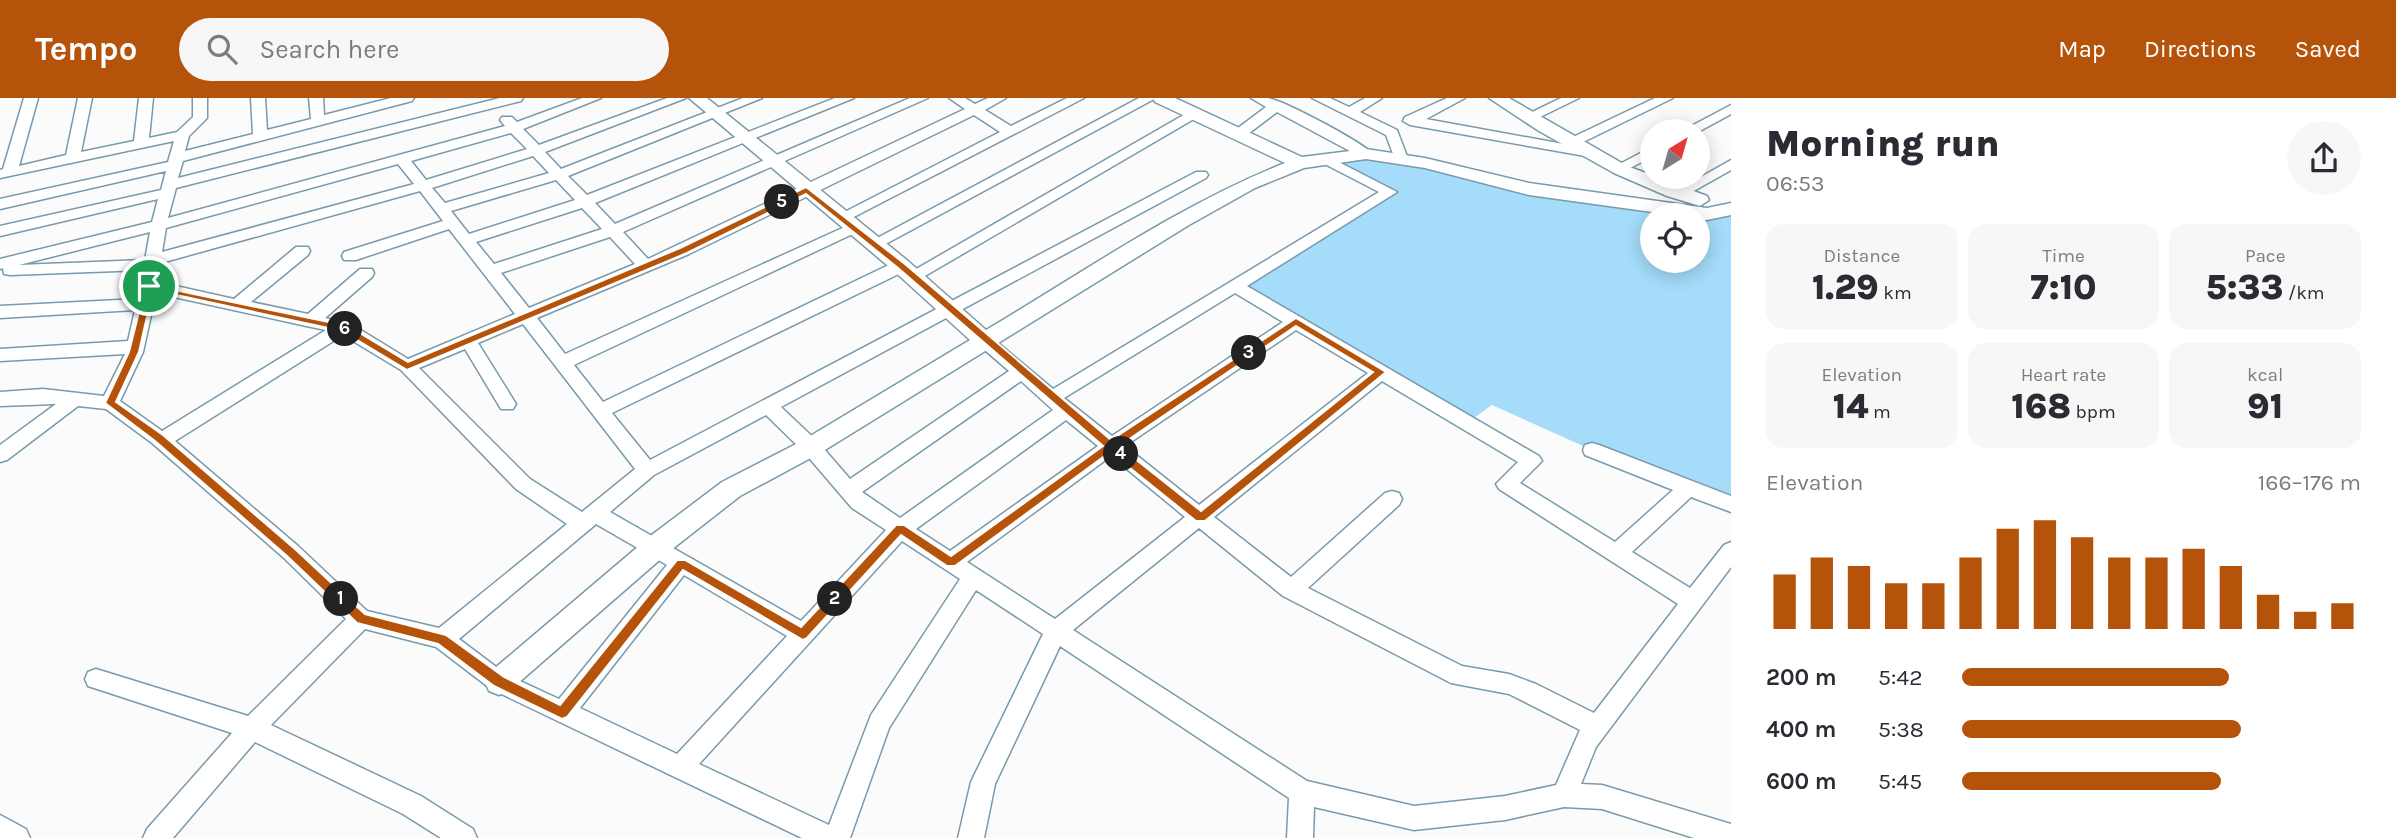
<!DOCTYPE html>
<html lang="en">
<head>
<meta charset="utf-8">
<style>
	:root { --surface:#fff; --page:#f7f7f7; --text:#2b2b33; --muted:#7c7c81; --accent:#b45309 }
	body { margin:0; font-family:Karla,sans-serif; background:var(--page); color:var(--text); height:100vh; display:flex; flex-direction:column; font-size:26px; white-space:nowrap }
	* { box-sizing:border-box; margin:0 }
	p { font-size:23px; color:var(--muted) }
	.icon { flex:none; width:38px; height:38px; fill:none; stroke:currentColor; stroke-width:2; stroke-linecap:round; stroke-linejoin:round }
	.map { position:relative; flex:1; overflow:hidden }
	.drawer { display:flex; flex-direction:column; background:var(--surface); width:665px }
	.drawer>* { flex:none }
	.needle { width:46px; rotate:37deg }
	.buttons { position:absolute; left:1640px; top:21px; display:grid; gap:14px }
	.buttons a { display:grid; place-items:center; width:70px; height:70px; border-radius:50%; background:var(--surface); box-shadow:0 4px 18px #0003; font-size:35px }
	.pin { position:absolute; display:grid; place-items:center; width:60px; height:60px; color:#fff; margin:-30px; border:4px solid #fff; border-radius:50%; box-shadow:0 2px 7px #0007 }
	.km { position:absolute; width:35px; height:35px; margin:-18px; border-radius:50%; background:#222; color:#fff; font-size:19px; line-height:35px; text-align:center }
	.round { display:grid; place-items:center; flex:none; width:74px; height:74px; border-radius:37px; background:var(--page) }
	.summary { display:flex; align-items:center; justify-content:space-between; height:119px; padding:0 35px }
	h1 { font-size:38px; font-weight:800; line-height:52px }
	.figures { display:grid; grid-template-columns:repeat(3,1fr); gap:10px; height:119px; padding:7px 35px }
	.figures div { display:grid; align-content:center; border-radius:18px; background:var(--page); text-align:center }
	.figures b { font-size:35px; font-weight:800 }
	.figures small { font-size:19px; font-weight:400 }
	.figures p { font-size:19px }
	.chart { height:196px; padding:14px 35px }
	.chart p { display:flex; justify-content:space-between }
	.chart svg { width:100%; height:126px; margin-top:7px; stroke:var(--accent); stroke-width:6 }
	ul { padding:0 35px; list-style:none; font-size:23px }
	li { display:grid; grid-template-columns:112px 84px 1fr; align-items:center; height:52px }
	li i { height:18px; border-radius:9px; background:var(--accent) }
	header { display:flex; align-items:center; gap:42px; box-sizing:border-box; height:98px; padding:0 35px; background:var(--accent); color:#fff }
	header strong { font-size:33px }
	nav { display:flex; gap:38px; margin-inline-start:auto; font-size:24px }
	.search { width:490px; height:63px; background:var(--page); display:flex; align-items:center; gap:18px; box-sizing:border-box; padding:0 24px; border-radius:38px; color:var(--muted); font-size:26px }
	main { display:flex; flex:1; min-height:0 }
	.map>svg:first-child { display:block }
	.green { fill:#a4dcfa; fill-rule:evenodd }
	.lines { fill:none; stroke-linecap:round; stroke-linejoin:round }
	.minor-casing { stroke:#789aac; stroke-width:3 }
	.tertiary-casing { stroke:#789aac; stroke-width:3 }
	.minor { fill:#fff; fill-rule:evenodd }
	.tertiary { fill:#fff; fill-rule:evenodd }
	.route { fill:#b45309; stroke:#fff; stroke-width:2; fill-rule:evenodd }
</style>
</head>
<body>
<header>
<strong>Tempo</strong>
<div class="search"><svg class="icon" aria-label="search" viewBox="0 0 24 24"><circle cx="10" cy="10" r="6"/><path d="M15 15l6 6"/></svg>Search here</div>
<nav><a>Map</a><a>Directions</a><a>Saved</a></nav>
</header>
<main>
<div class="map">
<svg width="1731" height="740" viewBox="0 0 1731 740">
	<rect width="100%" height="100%" fill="#fbfbfb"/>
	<path class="green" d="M1366 57 1529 91 1708 117 1731 111V406L1592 352 1492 307 1467 325 1236 188 1390 95 1324 62ZM1652 117H1698V163H1652Z"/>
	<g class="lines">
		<defs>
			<path id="minor" d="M24 0H38L19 68 66 57 78 0H92L81 54 134 43 139 0H153L149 40 177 34 193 19V0H207V20L189 38 185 53 253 36 251 0H265L267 32 311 21 309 0H323L324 17 391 0H414L412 3 183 63 178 80 500 0H523L521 3 176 90 168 120 505 28 500 22 502 19H512L517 24 582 0H601L523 31 539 47 667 0H686L545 54 561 71 743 0H762L568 78 587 97 835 0H854L595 105 615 126 910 0H928L623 134 648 161 965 11 949 0H965L975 6 988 0H1006L985 12 1011 28 1067 0H1084L846 123 841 125 833 120 1000 34 974 17 689 156 537 220 565 256 849 127H859L862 130 859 133 574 267 603 304 895 164H907L909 168 907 172 612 315 650 362 1196 74H1206L1208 77 1206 80 781 309 818 344 850 381 1009 273 979 247 976 243 979 239H991L1053 291 1379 94 1317 62 1319 59H1329L1397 94 1247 188 1539 358 1542 363 1520 385 1615 444 1673 392 1585 357 1583 352 1585 347 1592 345 1599 347 1731 398V414L1691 399 1632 454 1690 490 1724 447 1731 444V469L1596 649 1581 686 1602 687 1731 726V740H1694L1602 711 1564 709 1505 722 1414 732 1314 709 1313 740H1287L1289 700 1060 548 995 686 984 740H958L971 684 1043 536 976 492 889 630 850 740H802L491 591 436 549 365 531 271 627 421 698 473 731 477 740H441L403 716 255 644 173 740H143L147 731 232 635 88 588 85 581 88 574 96 571 248 618 346 521 284 460 152 345 106 311 78 308 7 362 0 364V347L56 306 0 308V294L43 291 104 298 125 256 0 263V251L128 243 135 212 0 220V208L138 201 144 172 10 177 4 176 3 170 0 171V161L152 124 158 101 0 138V128L161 92 166 73 0 111V101L168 64 174 43 0 80V72L3 71ZM511 35 527 51 426 82 411 63ZM533 58 549 75 445 105 432 90ZM398 66 414 86 162 154 166 130ZM556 82 575 102 469 136 451 113ZM420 93 443 123 344 154 342 158 344 162H356L449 131 515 216 408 261 351 226 325 220 372 179 374 175 372 171H360L308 216 251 204 308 157 310 153 308 149H296L234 201 158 184 161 165ZM582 110 602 131 494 166 476 144ZM150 134 145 162 19 167ZM610 139 635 166 529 210 501 175ZM156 195 311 229 326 232 162 333 120 303 143 254ZM1235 195 1283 224 1112 338 1064 300ZM523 226 635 371 582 414 530 381 419 270 465 251 501 311H513L516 306 478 245ZM1296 232 1368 275 1199 407 1125 348ZM343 237 401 272 516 391 567 426 439 530 367 513 298 448 175 343ZM1021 283 1053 312 900 420 862 394ZM1382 283 1518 364 1496 386 1499 391 1678 506 1594 615 1536 586 1509 576 1462 568 1308 490 1399 407 1402 401 1399 395 1392 393 1385 395 1291 479 1214 419ZM766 317 804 354 852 410 886 432 801 523 610 414 654 377ZM1066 322 1098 348 950 453 916 431ZM1111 358 1185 419 1055 521 967 464ZM596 426 667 467 559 601 507 577 459 541ZM1199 430 1283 498 1451 585 1509 596 1580 632 1556 687 1505 698 1414 708 1307 683 1073 532ZM902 443 960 481 871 617 829 727 699 666ZM684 477 787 538 677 656 580 610Z
				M1139 0H1156L880 149 874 151 866 146Z
				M1251 0C1257 0 1263 0 1268 0 1287 4 1360 43 1373 56L1371 59H1361L1277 14 1244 39H1234V33L1266 9Z
				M1312 0H1330L1349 9 1365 0H1382L1360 14 1397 32 1408 61 1401 65 1396 64 1386 37Z
				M1447 0H1465L1426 21 1569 47V41L1655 0H1673L1575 48 1596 52V58L1591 59 1410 27 1403 23 1405 19Z
				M1561 0H1579L1534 22 1529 23 1522 19Z
				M1731 7V16L1698 34 1682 33Z
				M1194 11 1201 15 1199 18 918 182 912 183 904 178Z
				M1652 49V59L1626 72H1616L1614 69Z
				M1731 62V72L1683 99 1678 100 1671 96Z
				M0 717 26 731 30 740H0Z"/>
			<path id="tertiary" d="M689 0H707L908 163 986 232C1084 174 1179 107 1285 65L1155 4 1153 0H1175L1302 59 1366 51 1425 60 1529 85 1707 110 1731 105V117L1707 122 1698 121V117H1674L1529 97 1425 70 1366 61 1304 70 1255 90 1189 127 820 355 740 398 671 452 509 593 499 597 489 593 485 584 489 575 653 436 722 384 802 343 970 242 894 173Z
				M1489 0H1509L1627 68 1707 98 1709 102 1700 108 1667 98 1614 75 1539 33Z"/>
		</defs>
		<use href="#minor" class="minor-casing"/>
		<use href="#tertiary" class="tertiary-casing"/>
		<use href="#minor" class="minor"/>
		<use href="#tertiary" class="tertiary"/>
	</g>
	<path class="route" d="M806 89 905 166 1111 342 1296 220 1386 274 1205 423H1196L1110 354 955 468H947L901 437 807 540 803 542 683 472 567 619 562 621 494 588 438 546 357 525 287 458 155 343 105 305 129 254 146 186 348 228 408 264 680 150ZM806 96 898 170 1103 348 951 458 904 427H896L801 529 685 462H677L560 607 504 579 446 537 365 516 295 451 163 337 116 304 139 254 153 192 342 233 407 272 687 155ZM1296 228 1373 274 1201 413 1119 348Z"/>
</svg>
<div class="buttons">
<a><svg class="needle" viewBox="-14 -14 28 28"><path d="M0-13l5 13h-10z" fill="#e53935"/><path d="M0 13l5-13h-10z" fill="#7c7c81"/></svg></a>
<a><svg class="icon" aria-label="locate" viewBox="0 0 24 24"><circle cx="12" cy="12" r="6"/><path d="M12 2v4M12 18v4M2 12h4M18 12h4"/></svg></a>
</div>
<div class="pin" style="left:149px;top:188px;background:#1e9e55"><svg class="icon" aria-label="arrive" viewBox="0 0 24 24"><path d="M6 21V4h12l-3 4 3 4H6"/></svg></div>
<b class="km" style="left:341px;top:501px">1</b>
<b class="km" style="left:835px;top:501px">2</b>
<b class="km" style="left:1249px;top:255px">3</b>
<b class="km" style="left:1121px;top:356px">4</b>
<b class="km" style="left:782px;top:104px">5</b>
<b class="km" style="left:345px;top:231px">6</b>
</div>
<section class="drawer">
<div class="summary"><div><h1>Morning run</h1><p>06:53</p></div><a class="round"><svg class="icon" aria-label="share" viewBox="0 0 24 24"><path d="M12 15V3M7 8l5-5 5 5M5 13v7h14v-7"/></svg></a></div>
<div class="figures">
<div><p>Distance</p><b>1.29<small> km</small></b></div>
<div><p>Time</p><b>7:10</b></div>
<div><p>Pace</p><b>5:33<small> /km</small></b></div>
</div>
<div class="figures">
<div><p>Elevation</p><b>14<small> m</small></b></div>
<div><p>Heart rate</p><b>168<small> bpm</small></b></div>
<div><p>kcal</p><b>91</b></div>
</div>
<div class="chart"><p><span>Elevation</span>166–176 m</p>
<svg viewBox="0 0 160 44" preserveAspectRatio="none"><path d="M5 44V25M15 44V19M25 44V22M35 44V28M45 44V28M55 44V19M65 44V9M75 44V6M85 44V12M95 44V19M105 44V19M115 44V16M125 44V22M135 44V32M145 44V38M155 44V35"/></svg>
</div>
<ul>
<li><b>200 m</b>5:42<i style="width:67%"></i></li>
<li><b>400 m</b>5:38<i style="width:70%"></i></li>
<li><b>600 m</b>5:45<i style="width:65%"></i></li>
</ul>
</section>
</main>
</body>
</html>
